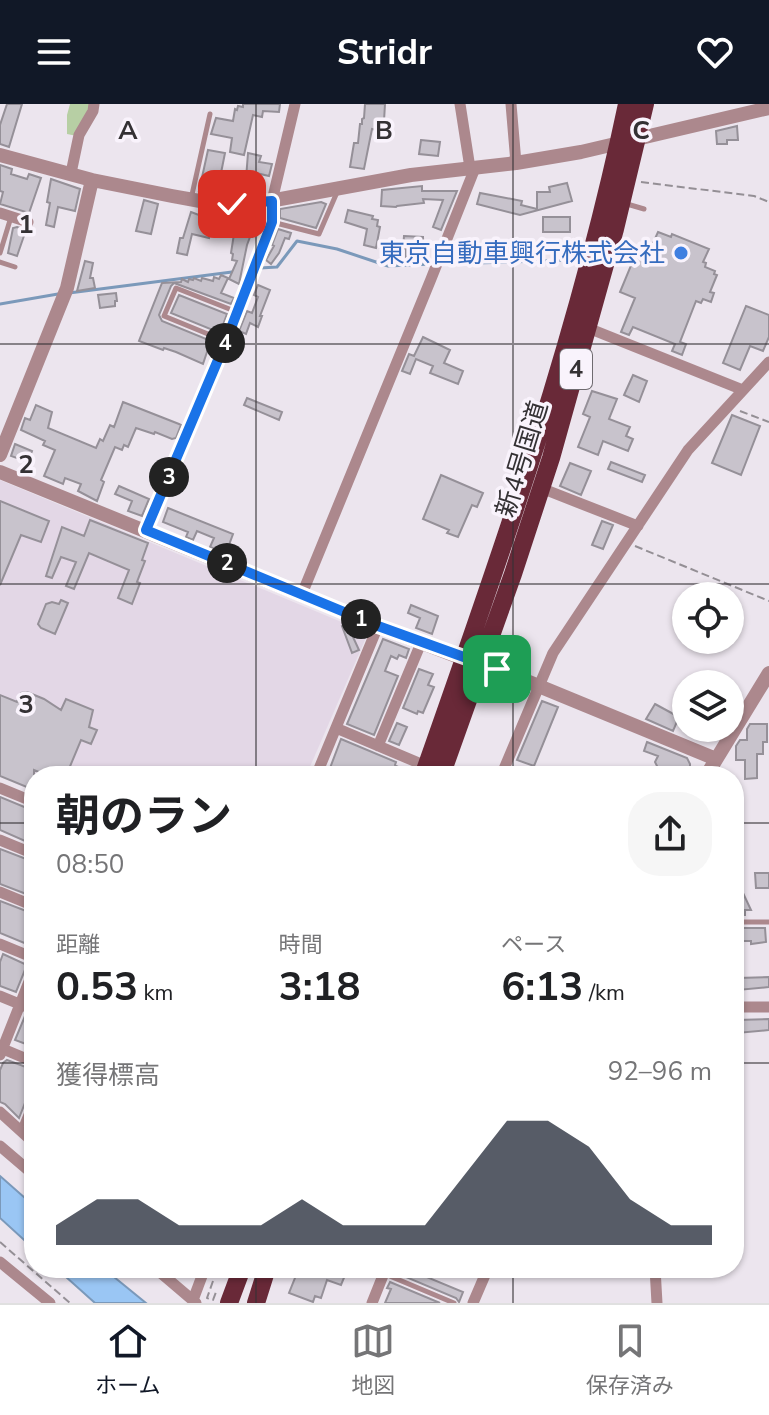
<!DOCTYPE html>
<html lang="ja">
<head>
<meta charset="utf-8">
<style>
	:root { --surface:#fff; --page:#f6f6f6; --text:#202124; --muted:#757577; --line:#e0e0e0; --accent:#111827 }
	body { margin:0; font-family:"Nunito Sans","Noto Sans JP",sans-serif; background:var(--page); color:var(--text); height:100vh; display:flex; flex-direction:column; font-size:30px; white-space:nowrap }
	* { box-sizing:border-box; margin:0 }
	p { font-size:26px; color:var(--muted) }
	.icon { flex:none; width:44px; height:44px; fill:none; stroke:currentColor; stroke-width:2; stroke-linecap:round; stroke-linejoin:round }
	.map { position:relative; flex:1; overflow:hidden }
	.drawer { position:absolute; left:24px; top:662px; width:720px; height:512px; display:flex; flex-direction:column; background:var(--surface); border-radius:32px; box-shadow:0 2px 6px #0004 }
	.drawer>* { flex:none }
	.buttons { position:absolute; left:672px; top:478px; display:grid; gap:16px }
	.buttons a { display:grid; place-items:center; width:72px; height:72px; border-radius:50%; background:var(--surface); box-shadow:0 2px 6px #0004; font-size:40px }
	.pin { position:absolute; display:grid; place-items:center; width:68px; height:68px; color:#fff; margin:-34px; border-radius:16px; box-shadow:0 4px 12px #0006 }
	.km { position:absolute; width:40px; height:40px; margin:-20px; border-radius:50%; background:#222; color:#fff; font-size:22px; line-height:40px; text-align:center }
	.round { display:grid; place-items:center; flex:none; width:84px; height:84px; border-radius:32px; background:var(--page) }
	.overview { display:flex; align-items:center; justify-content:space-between; height:136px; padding:0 32px }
	h1 { font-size:44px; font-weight:700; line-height:60px }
	.figures { display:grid; grid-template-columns:repeat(3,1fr); gap:12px; height:136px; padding:8px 32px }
	.figures div { display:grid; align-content:center }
	.figures b { font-size:40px; font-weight:700 }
	.figures small { font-size:22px; font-weight:400 }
	.figures p { font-size:22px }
	.chart { height:224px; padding:16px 32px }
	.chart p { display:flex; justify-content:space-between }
	.chart svg { width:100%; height:144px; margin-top:8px; fill:var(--accent); opacity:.7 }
	header { display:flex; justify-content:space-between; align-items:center; height:104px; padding:0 32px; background:var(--accent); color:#fff; font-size:36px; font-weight:700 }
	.dock { display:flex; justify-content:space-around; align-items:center; height:112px; border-top:2px solid var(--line); background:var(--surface); font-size:22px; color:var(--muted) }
	.dock a { display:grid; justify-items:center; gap:4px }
	.dock .current { color:var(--accent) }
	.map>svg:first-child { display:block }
	.built { fill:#e3d7e6 }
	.green { fill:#b7cfa4 }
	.water { fill:#9ac6f4; stroke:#7b99ba; stroke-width:2 }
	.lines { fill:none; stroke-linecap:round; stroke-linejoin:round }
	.stream { stroke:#7b99ba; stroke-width:3 }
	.building { fill:#c8c3cc; stroke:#959098; stroke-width:2 }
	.path { stroke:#948f95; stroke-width:2; stroke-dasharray:8 4; stroke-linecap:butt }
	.service { stroke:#ac888d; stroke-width:5 }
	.minor { stroke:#ac888d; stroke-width:11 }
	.tertiary { stroke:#ac888d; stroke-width:14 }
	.trunk { stroke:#692938; stroke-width:18 }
	.route-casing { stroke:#fff; stroke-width:16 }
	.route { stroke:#1a73e8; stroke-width:10 }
	.grid { fill:none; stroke:#343134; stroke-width:2; stroke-opacity:0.55 }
	.shop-dot { fill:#3f7fe0; stroke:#f9f3fc; stroke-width:3 }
	.labels { text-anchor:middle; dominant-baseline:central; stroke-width:7; stroke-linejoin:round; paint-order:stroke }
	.shield { fill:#f9f3fc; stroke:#6f6b70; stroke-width:2 }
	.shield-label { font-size:24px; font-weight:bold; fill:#343134 }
	.shop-label { font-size:26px; fill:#366cbe; stroke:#f9f3fc; text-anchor:end }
	.street-label { font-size:26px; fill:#343134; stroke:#f9f3fc }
	.grid-label { font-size:26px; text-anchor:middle; font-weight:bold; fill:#343134; stroke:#f9f3fc; stroke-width:7; stroke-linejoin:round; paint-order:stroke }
</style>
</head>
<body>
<header><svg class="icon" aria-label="menu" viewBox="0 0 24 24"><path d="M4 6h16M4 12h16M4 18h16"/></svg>Stridr<svg class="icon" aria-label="heart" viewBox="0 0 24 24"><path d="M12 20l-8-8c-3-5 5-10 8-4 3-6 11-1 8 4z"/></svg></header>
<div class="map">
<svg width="769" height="1199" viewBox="0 0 769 1199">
	<rect width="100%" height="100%" fill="#ece5ee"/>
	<path class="built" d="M0 376 368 529 306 672H39L0 656Z"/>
	<path class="green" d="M70 0H92L77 32 67 30V11Z"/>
	<path class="water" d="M0 1072 34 1102V1145L0 1114Z
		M56 1164H103L146 1199H95Z"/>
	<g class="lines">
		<path class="stream" d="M440 160 572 156
			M260 164 277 163 297 137 337 145 388 162 432 160
			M69 189 232 168
			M0 200 58 190"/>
	</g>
	<path class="building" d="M7 0H22L9 43 0 40V21Z
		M243 0H280L279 8 263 7 262 13 253 11 244 51 230 48 232 34 211 30 216 14 233 17 235 5 237 6 238 2 243 3Z
		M365 0H385L384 17H378L377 26 372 25 364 65 350 63 354 39H358L360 20H362V15L364 14Z
		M737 22 738 36H727V40H717L716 27Z
		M421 36 440 38 438 52 419 50Z
		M208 46 225 49 221 69 228 70V72L246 75 248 49 261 52 259 58 272 60 269 72 256 69 254 76H250L248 89 224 86 223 88H218V89L199 87Z
		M0 61 12 65 11 70 27 75 29 70 41 74 29 109 0 100 3 88 0 87Z
		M51 75 80 85 75 107 58 103 54 123 46 121 50 99 47 98Z
		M567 79 572 97 520 111 477 100 480 89 522 97 521 101 537 105V88H550L549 83Z
		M422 82V87H457L441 126 433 123 443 96 423 95 424 99 397 102 396 103 381 102 382 86Z
		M144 96 158 100 151 130 136 127Z
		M321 98 326 100 316 124 280 114V105Z
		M348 106 373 112 372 115 378 116 377 122 380 123 376 144 364 141 367 125 345 118Z
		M191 108 204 113 205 108 220 109 218 119 212 118 209 134 192 130 187 151 177 149 180 134H183Z
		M240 110 249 111 257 110V114L252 133H250L247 141 239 180 229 175 237 157 232 156 233 150 231 149 234 130 232 129 236 123Z
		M543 113H570V128H543Z
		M17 123 26 126 17 152 8 149 13 124Z
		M278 125 291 129 289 135 285 134 279 149 271 160 266 156 274 142 272 141Z
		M658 128 671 133 672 130 709 145 703 158 706 159 705 163 715 167 714 170 717 171 710 188 714 189 711 198 703 195 701 199 696 197 680 238 686 240 682 251 672 247 675 240 633 223 629 231 621 228 635 194 620 188 637 147 649 148Z
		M404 132 423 133 424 158 406 157V145H403Z
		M85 157 93 159 90 174H93L95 184 77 187Z
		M221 171 228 174 221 189 234 194 231 200 174 179 171 182 159 211 162 217 216 239 214 244 211 246 208 245 203 260 176 248 164 244 163 246 139 237 162 179 181 178 182 175 188 178 189 175 193 176 194 174 201 177 202 174 213 177 214 173 219 175Z
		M258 181 270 186 260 212H262L258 223 250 219 246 230 239 227 247 207 252 209 258 193 254 191Z
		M116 189 117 197H115V202L100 204 98 191Z
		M179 191 227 210 220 229 171 209Z
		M746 202 769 211V233L763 247 750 242 740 266 723 259Z
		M423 233 450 246 444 259 463 267 458 280 430 269 433 262 416 255 410 270 402 267 409 250 414 252Z
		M633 271 647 277 639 298 624 291Z
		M592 287 617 295 609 315 630 323 626 332 633 335 628 347 603 337 598 351 578 343 590 313 583 310Z
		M247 294 282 308 279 316 244 301Z
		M123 298 179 320 181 321 176 334 172 335 155 328 154 330 136 324 128 343 124 341 122 346 115 343 101 376 104 378 97 397 78 387 81 380 65 374 63 380 44 372 55 346 43 341 45 337 21 326 25 314 30 316 36 301 52 308 48 324 96 344 100 335 103 337 110 321 114 323Z
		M732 311 760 322 741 371 712 359Z
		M15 340 32 347 28 358 11 352Z
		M611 358 645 371 642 378 608 365Z
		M570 359 591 367 581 391 560 382Z
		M441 371 483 389 477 403 472 401 458 433 447 429 449 426 423 415Z
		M119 382 149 395 142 412 128 407 132 397 115 390Z
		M0 397 49 417 41 438 21 431 0 481Z
		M168 404 233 430 226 449 210 443 214 434 197 427 193 436 186 433 188 428 163 418Z
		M90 416 148 439 142 456 145 457 137 478 140 479 132 500 118 494 129 466 89 449 74 485 66 482 76 458 61 453 52 474 46 472 62 423 84 432Z
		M602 417 613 421 603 445 592 441Z
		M61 496 68 499 55 530 41 524 38 520 46 500 52 498 59 500Z
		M411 501 438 512 432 530 416 524 420 514 408 509Z
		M347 520 359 546 352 549 342 522Z
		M383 535 409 545 406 554 399 551 397 555 391 552 385 567 398 572 374 631 347 620Z
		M419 565 433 570 428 581 434 583 423 609 418 607 417 610 403 604Z
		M27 588 44 595 61 606 66 595 93 606 89 623 97 626 91 640 81 636 66 672H49L34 666V686L0 672V591L17 598 21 589Z
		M542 597 558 603 534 662 517 656Z
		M655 600 679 613 673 627 646 615Z
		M397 619 407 623 399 641 389 637Z
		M750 620H767V638H763V650H757V674L745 675V656H736V642L740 636H747V625Z
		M341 635 396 658 395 661 396 662 405 666 402 672H327Z
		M647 638 687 654 690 660V672H662L655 658 658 652 644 647Z
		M0 693 34 707V741L0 726Z
		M0 745 34 758V767L30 777 34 778V793L0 780Z
		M755 769H769V784H756Z
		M735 772 751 806H745V811H735Z
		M0 797 34 810V843L0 829Z
		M740 824H765L766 838 751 840V837H740Z
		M3 850 27 861 16 888 0 882V858Z
		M769 873V883L738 886V874Z
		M25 912 34 914V943L15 936Z
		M769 915V926L737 929V916Z
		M7 956 34 966V986L29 989 19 1014 5 1000 0 998V966L3 959Z
		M299 1164H348L341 1181 327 1176 321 1194 315 1192 313 1198 289 1189Z
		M395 1164H405L463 1188 459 1198 456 1194 394 1168Z
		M390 1178 440 1199H385L391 1185 387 1184Z"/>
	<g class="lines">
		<path class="path" d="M641 78 754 92 769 98
			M740 307 769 318
			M635 442 769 497
			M27 1047 34 1055
			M0 1138 70 1199
			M213 1177 207 1194 213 1196 216 1188H219"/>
		<path class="service" d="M191 95 210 10
			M627 100 644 105
			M272 118 319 130 338 86
			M0 149 11 113
			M0 158 15 163
			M225 237 164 212 176 184 237 208
			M735 818H769
			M20 1025 34 991
			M385 1170 454 1199"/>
		<path class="minor" d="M460 0 470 64
			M511 0 516 59
			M71 69 79 31 93 7 94 0
			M0 109 28 118
			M588 224 743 286
			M541 384 638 422
			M146 426 226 237 272 118V97L295 0
			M302 490 431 175 475 64
			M336 624 426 662
			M378 642 421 539
			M316 672 378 522
			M501 672 553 549 688 346 769 258
			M0 684 34 698
			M0 736 34 750
			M0 788 34 802
			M0 840 34 854
			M0 892 34 906
			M734 903H769
			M3 945 34 958
			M0 951 34 865
			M0 1008 34 1039
			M0 1042 34 1071
			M0 1158 50 1199
			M155 1164 196 1199
			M655 1164 657 1199
			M193 1196 205 1164
			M372 1199 386 1164
			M473 1199 488 1164"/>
		<path class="tertiary" d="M0 51 92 76 172 92 211 99 253 100 411 71 516 59 581 48 769 4
			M0 351 67 184 92 76
			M0 368 378 522 464 555 490 562 716 655
			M706 672 769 569"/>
		<path class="trunk" d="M423 672C501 451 579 230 627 0
			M441 672 513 470 551 354 615 125 645 0
			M229 1199 242 1164
			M256 1199 267 1164"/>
	</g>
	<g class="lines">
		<defs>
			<path id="route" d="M232 100 272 97V118L226 237 146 426 378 522 497 565"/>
		</defs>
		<use href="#route" class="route-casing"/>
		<use href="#route" class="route"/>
	</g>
	<path class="grid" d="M256 0V672M513 0V672M0 240H769M0 480H769M0 719H34M734 719H769M0 959H34M734 959H769M256 1164V1199M513 1164V1199"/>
	<circle class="shop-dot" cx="681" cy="149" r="8"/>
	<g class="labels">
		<rect class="shield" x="560" y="245" width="32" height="40" rx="6"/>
		<g class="shield-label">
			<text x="576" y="265">4</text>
		</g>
		<g class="shop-label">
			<text x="665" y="149">東京自動車興行株式会社</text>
		</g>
		<g class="street-label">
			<text transform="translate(522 355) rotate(-73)">新4号国道</text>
		</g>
	</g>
	<g class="grid-label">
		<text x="128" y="35">A</text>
		<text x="384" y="35">B</text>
		<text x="641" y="35">C</text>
		<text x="26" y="129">1</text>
		<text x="26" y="369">2</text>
		<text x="26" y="609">3</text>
	</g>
</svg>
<div class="buttons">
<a><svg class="icon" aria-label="locate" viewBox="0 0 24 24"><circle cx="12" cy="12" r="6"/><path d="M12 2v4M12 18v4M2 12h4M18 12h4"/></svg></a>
<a><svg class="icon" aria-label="layers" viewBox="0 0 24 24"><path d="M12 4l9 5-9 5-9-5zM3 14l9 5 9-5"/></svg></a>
</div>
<div class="pin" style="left:497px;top:565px;background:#1e9e55"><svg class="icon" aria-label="arrive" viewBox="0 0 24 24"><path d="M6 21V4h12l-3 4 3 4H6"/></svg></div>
<div class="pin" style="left:232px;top:100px;background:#d93025"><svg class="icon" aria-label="check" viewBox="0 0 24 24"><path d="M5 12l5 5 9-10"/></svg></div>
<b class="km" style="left:361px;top:515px">1</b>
<b class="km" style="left:227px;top:459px">2</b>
<b class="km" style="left:169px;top:373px">3</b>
<b class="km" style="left:225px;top:239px">4</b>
<section class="drawer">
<div class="overview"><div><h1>朝のラン</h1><p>08:50</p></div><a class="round"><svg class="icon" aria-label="share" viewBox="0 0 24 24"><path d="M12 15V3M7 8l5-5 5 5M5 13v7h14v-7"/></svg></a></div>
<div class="figures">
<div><p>距離</p><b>0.53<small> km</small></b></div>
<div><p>時間</p><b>3:18</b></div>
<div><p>ペース</p><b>6:13<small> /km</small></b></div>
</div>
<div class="chart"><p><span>獲得標高</span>92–96 m</p>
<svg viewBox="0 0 160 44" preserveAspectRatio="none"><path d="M0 44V38L10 30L20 30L30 38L40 38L50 38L60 30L70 38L80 38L90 38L100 22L110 6L120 6L130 14L140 30L150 38L160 38V44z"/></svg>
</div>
</section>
</div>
<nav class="dock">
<a class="current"><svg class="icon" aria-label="home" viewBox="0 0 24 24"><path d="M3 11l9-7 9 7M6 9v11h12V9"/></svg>ホーム</a>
<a><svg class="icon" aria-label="map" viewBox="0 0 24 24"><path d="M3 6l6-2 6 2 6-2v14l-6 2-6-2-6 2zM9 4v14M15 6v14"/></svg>地図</a>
<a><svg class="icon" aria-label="saved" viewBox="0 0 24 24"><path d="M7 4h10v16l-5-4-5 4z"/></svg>保存済み</a>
</nav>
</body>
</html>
